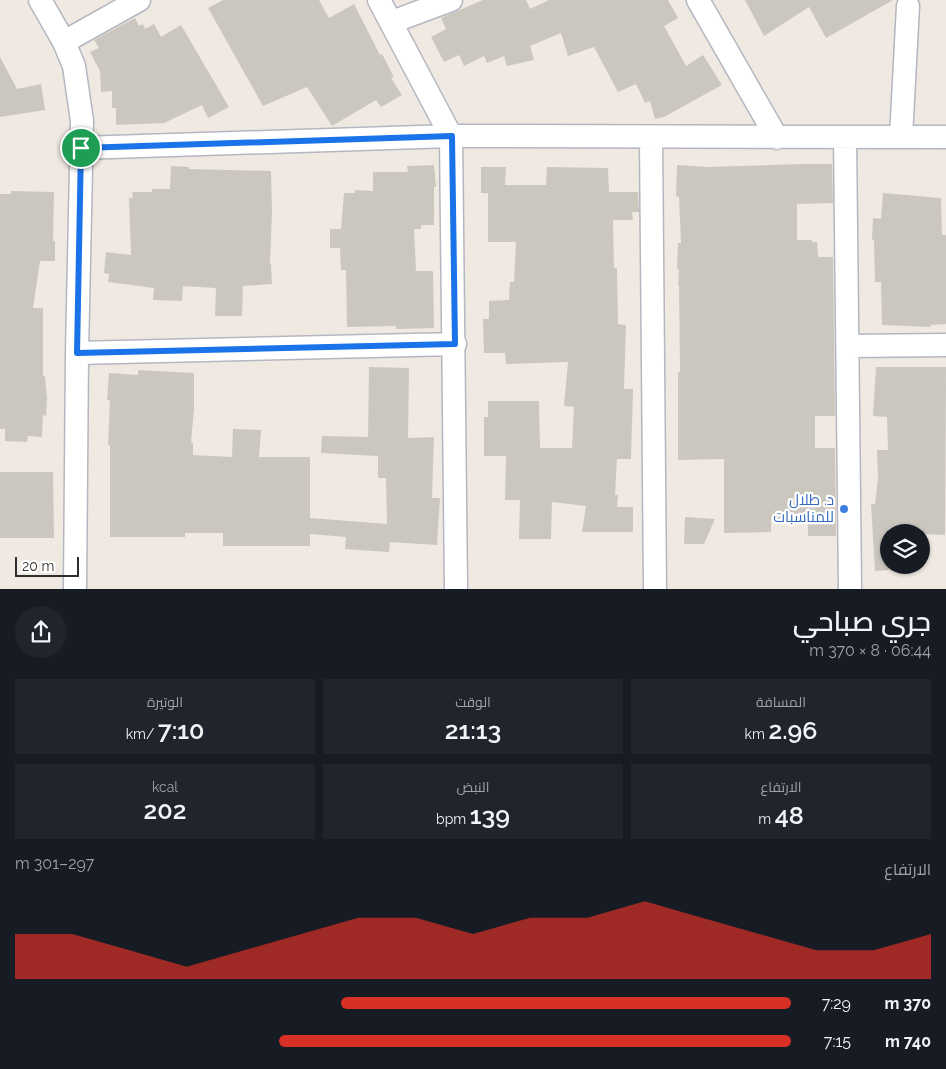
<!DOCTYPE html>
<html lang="ar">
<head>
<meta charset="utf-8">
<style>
	:root { --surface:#171b24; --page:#20242c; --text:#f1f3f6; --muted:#9ea1a6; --accent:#d93025 }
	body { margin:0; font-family:Raleway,Cairo,sans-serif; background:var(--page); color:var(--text); direction:rtl; height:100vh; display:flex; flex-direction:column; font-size:19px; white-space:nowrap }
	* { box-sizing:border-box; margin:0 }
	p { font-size:16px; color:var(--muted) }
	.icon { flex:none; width:28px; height:28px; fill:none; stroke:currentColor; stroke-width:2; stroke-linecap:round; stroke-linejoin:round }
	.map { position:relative; height:589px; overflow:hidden; direction:ltr }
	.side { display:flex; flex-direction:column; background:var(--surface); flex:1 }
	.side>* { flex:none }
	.fabs { position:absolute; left:880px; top:524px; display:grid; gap:10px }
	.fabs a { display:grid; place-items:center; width:50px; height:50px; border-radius:50%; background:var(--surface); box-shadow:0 1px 4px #0004; font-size:25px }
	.scale { position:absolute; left:15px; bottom:12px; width:64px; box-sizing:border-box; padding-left:5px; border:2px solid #2e2e2e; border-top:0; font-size:14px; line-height:18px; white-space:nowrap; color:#2e2e2e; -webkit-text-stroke:4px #fff; paint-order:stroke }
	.pin { position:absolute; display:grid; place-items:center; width:42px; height:42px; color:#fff; margin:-21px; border:2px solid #fff; border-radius:50%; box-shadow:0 1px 5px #0007 }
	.round { display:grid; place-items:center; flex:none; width:52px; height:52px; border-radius:26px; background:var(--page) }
	.headline { display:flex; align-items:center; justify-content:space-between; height:85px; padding:0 15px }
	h1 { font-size:28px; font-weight:600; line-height:38px }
	.figures { display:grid; grid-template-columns:repeat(3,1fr); gap:8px; height:85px; padding:5px 15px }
	.figures div { display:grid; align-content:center; border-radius:0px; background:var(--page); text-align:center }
	.figures b { font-size:25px; font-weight:600 }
	.figures small { font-size:14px; font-weight:400 }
	.figures p { font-size:14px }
	.chart { height:140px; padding:10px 15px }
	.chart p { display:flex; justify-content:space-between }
	.chart svg { width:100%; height:90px; margin-top:5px; fill:var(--accent); opacity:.7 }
	ul { padding:0 15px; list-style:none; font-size:16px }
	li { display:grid; grid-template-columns:80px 60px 1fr; align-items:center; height:38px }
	li i { height:12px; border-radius:6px; background:var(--accent) }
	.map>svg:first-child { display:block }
	.building { fill:#cbc7bf }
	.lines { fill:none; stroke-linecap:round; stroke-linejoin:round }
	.minor-casing { stroke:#b4b7c1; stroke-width:25 }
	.minor { stroke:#fff; stroke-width:22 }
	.route-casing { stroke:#fff; stroke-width:10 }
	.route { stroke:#1a73e8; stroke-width:6 }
	.shop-dot { fill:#3f7fe0; stroke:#fff; stroke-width:2 }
	.labels { text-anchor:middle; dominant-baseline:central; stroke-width:4.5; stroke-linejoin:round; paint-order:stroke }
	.shop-label { font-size:15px; fill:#366cbe; stroke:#fff; text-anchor:end }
</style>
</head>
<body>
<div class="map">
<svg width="946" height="589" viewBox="0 0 946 589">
	<rect width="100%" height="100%" fill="#efe9e1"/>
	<path class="building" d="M223 0H319L329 18 354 4 380 55 382 54 394 77 391 78 402 95 381 107 376 100 332 126 307 87 263 106 208 8Z
		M483 0H526L530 9 549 0H668L678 18 664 26 686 66 703 55 722 85 664 117 655 119 650 101 645 103 636 84 618 92 594 47 568 56 561 33 530 46 534 60 507 66 504 56 487 63 484 56 464 66 459 55 444 62 431 37 446 29 441 18Z
		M745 0H893L826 38 809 7 764 36Z
		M135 18 139 26 143 24 145 29 154 24 161 37 181 25 229 107 208 118 202 105 164 123 116 125V108H112V91L101 92 100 71 90 52 99 48 94 40Z
		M0 57 17 89 41 84 45 110 0 117Z
		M802 164H832L833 203 797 204V240H812V242H817L818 257H833L835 416H815V448H835L836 536H808V520H771V532L724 533V459L678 460V372H680L679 285H678L679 269H677L678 243H681L679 197 676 196 677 165 708 167Z
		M434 165 436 187H434V225H421V229H414L416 271H433L434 328 396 329V326L347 327 346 270H341L340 248H330V229H341L344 193H355V190L373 191V172H408L407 166Z
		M171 166 189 167V169L271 171 272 211 270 264H271L272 284 243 286 242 316H215L216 288 183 286 182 301 153 300 154 288 108 282 109 274 104 273 106 252 131 255 129 198H133L132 192H152V189H170Z
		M481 167H506L505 185H546L547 167 608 168 609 192H638L639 212H632L633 220H613L614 268H617L618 324 626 325 624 389H633L631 459H617L615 495H618L617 507H633V532H582L586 506 552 502 551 539H519L520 500H505L506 456H484V417H488V401H539L540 448H572L574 407 564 406 568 362 506 364 505 353H484L483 319H489V301L509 300 510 282H514L516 242H488V193H481Z
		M11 191 54 192 53 241H55V261H40L33 308H43V376H45L47 399 46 416 43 415 42 437 28 436 27 442 5 441V429H0V194H11Z
		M883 193 941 198 942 235H946V324L930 325 931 327 882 325 881 282H875L874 240H872L873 218 881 219Z
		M369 367 409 368 408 438 434 437 432 498H440L437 545 390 542 389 552 345 549 346 537 310 534V546H223V533H185V537H110V445H108L110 400H107L109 373 138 375V370L194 373V409L191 443H193V455L232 457 233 429 261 430 259 457H310V518L387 524 386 478H378V456L321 453 322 436 368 437Z
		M876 367H946L945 535 889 532V570L875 571 871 504H875L878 479 877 450H888L887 417 873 416Z
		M0 472H53L54 538H0Z
		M685 517 715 519 704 544H684Z"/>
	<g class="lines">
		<defs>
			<path id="minor" d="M40 0 64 42 74 66 82 121 77 353 75 589
				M379 0 451 136 456 589
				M698 0 777 138
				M392 22 451 0
				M64 42 139 0
				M845 137 850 589
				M901 137 908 6
				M651 138 655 589
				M81 148 451 136 946 137
				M848 346 946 345
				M77 353 455 344"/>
		</defs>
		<use href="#minor" class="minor-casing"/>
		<use href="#minor" class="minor"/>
	</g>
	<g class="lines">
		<defs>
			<path id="route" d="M452 136 455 344 77 353 81 148Z"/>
		</defs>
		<use href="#route" class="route-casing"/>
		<use href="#route" class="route"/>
	</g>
	<circle class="shop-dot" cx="844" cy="509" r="5"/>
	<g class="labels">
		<g class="shop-label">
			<text x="834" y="500">د. طلال<tspan x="834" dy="17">للمناسبات</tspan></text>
		</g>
	</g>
</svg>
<div class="fabs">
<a><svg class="icon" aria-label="layers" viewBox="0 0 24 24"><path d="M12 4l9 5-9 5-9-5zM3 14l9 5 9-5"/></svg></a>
</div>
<div class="scale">20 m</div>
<div class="pin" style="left:81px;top:148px;background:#1e9e55"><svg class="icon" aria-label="arrive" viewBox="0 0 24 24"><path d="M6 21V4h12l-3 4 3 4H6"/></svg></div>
</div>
<section class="side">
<div class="headline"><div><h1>جري صباحي</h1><p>06:44 · 8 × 370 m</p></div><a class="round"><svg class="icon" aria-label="share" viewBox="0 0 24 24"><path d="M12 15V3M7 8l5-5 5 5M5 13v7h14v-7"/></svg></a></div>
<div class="figures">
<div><p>المسافة</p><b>2.96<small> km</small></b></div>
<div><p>الوقت</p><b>21:13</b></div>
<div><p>الوتيرة</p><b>7:10<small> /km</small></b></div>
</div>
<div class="figures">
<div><p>الارتفاع</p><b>48<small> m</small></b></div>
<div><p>النبض</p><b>139<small> bpm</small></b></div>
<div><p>kcal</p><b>202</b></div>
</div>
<div class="chart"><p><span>الارتفاع</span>297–301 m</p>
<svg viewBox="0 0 160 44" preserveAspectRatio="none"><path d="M0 44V22L10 22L20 30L30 38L40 30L50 22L60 14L70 14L80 22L90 14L100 14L110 6L120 14L130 22L140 30L150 30L160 22V44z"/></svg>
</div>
<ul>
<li><b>370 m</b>7:29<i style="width:58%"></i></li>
<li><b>740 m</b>7:15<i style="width:66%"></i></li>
</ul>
</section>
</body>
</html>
